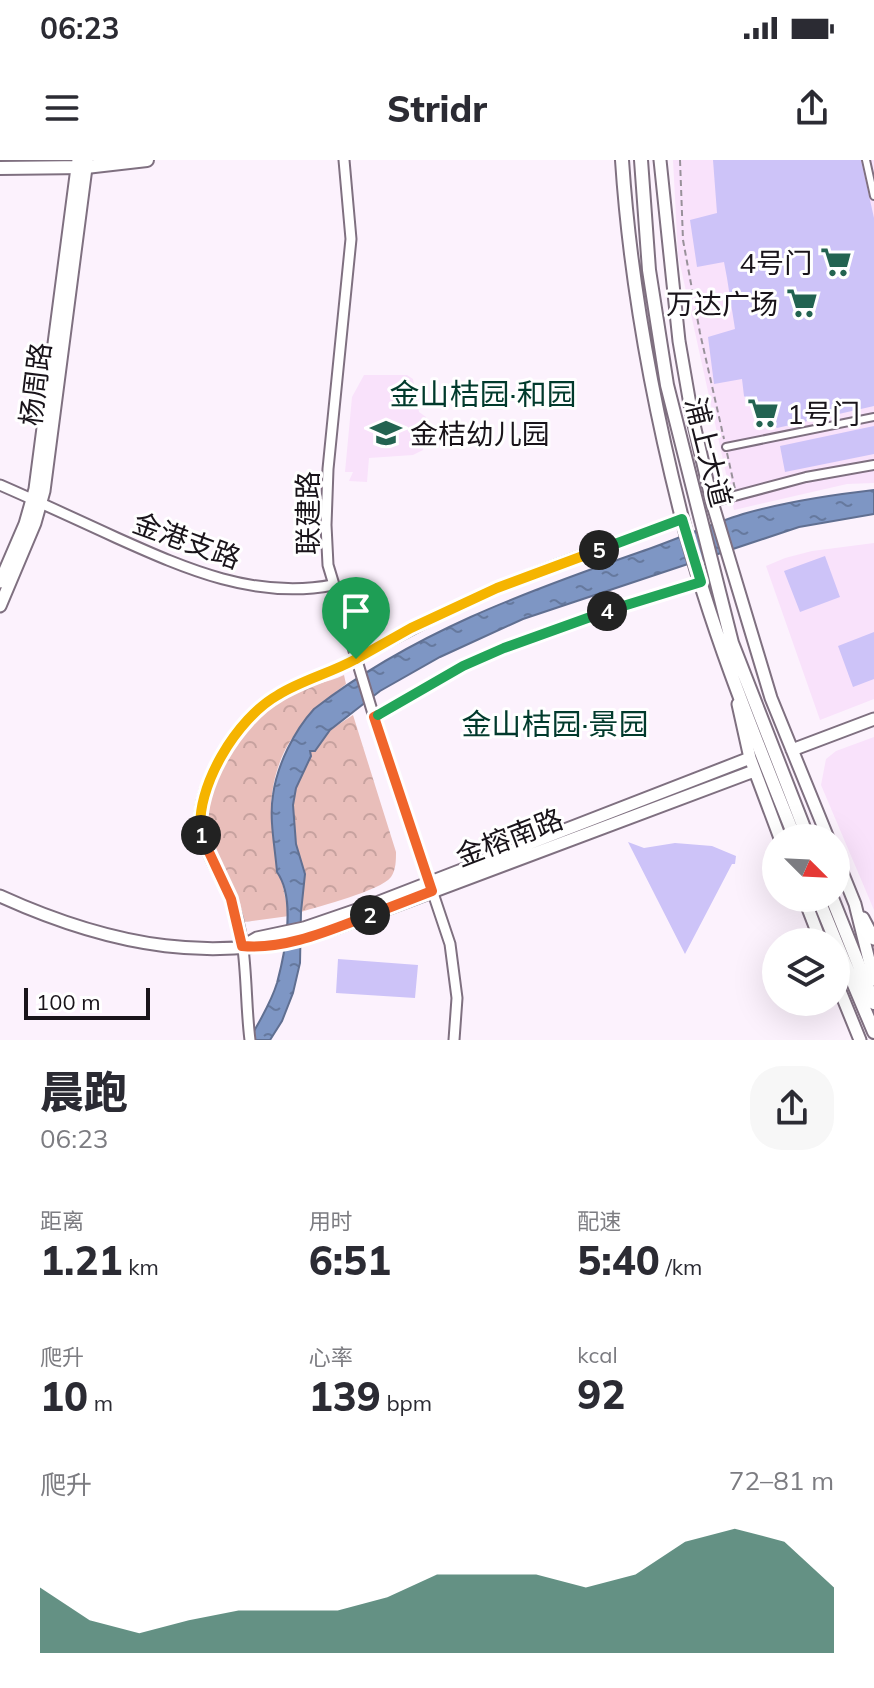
<!DOCTYPE html>
<html lang="zh">
<head>
<meta charset="utf-8">
<style>
	:root { --surface:#fff; --page:#f7f7f7; --text:#2b2b33; --muted:#7c7c81; --accent:#236351 }
	body { margin:0; font-family:Mulish,"Noto Sans SC",sans-serif; background:var(--page); color:var(--text); height:100vh; display:flex; flex-direction:column; font-size:30px; white-space:nowrap }
	* { box-sizing:border-box; margin:0 }
	p { font-size:26px; color:var(--muted) }
	.icon { flex:none; width:44px; height:44px; fill:none; stroke:currentColor; stroke-width:2; stroke-linecap:round; stroke-linejoin:round }
	.map { position:relative; height:880px; overflow:hidden }
	.side { display:flex; flex-direction:column; background:var(--surface); flex:1 }
	.side>* { flex:none }
	.needle { width:52px; rotate:114deg }
	.tools { position:absolute; left:762px; top:664px; display:grid; gap:16px }
	.tools a { display:grid; place-items:center; width:88px; height:88px; border-radius:50%; background:var(--surface); box-shadow:0 8px 32px #0002; font-size:40px }
	.scale { position:absolute; left:24px; bottom:20px; width:126px; box-sizing:border-box; padding-left:8px; border:4px solid #19141a; border-top:0; font-size:22px; line-height:28px; white-space:nowrap; color:#19141a; -webkit-text-stroke:6px #fff; paint-order:stroke }
	.pin { position:absolute; display:grid; place-items:center; width:68px; height:68px; color:#fff; margin:-82px -34px; border-radius:50% 50% 50% 0; rotate:-45deg; box-shadow:0 0 8px #0007 }
	.pin .icon { rotate:45deg }
	.km { position:absolute; width:40px; height:40px; margin:-20px; border-radius:50%; background:#222; color:#fff; font-size:22px; line-height:40px; text-align:center }
	.round { display:grid; place-items:center; flex:none; width:84px; height:84px; border-radius:32px; background:var(--page) }
	.headline { display:flex; align-items:center; justify-content:space-between; height:136px; padding:0 40px }
	h1 { font-size:44px; font-weight:800; line-height:60px }
	.metrics { display:grid; grid-template-columns:repeat(3,1fr); gap:12px; height:136px; padding:8px 40px }
	.metrics div { display:grid; align-content:center }
	.metrics b { font-size:40px; font-weight:800 }
	.metrics small { font-size:22px; font-weight:400 }
	.metrics p { font-size:22px }
	.chart { height:224px; padding:16px 40px }
	.chart p { display:flex; justify-content:space-between }
	.chart svg { width:100%; height:144px; margin-top:8px; fill:var(--accent); opacity:.7 }
	.status { display:flex; justify-content:space-between; align-items:center; height:56px; padding:0 40px; background:var(--surface); direction:ltr }
	.status svg { height:22px; fill:currentColor }
	header { display:flex; justify-content:space-between; align-items:center; height:104px; padding:0 40px; background:var(--surface); font-size:36px; font-weight:800 }
	.map>svg:first-child { display:block }
	.built { fill:#f9e2fb }
	.park { fill:url(#park-crowns) }
	.water { fill:url(#water-ripples); stroke:#606f91; stroke-width:2 }
	.building { fill:#cdc3f8 }
	.lines { fill:none; stroke-linecap:round; stroke-linejoin:round }
	.pedestrian-casing { stroke:#7f7080; stroke-width:10 }
	.minor-casing { stroke:#7f7080; stroke-width:12 }
	.tertiary-casing { stroke:#7f7080; stroke-width:13 }
	.secondary-casing { stroke:#7f7080; stroke-width:15 }
	.primary-casing { stroke:#7f7080; stroke-width:16 }
	.path { stroke:#99919a; stroke-width:2; stroke-dasharray:6 4; stroke-linecap:butt }
	.pedestrian { stroke:#fff; stroke-width:6 }
	.minor { stroke:#fff; stroke-width:8 }
	.tertiary { stroke:#fff; stroke-width:9 }
	.secondary { stroke:#fff; stroke-width:11 }
	.primary { stroke:#fff; stroke-width:12 }
	.split-1-casing { stroke:#fff; stroke-width:16 }
	.split-2-casing { stroke:#fff; stroke-width:16 }
	.split-3-casing { stroke:#fff; stroke-width:16 }
	.split-4-casing { stroke:#fff; stroke-width:16 }
	.split-5-casing { stroke:#fff; stroke-width:16 }
	.split-6-casing { stroke:#fff; stroke-width:16 }
	.split-1 { stroke:#f5b400; stroke-width:10 }
	.split-2 { stroke:#f0652b; stroke-width:10 }
	.split-3 { stroke:#f0652b; stroke-width:10 }
	.split-4 { stroke:#22a559; stroke-width:10 }
	.split-5 { stroke:#22a559; stroke-width:10 }
	.split-6 { stroke:#f5b400; stroke-width:10 }
	.labels { text-anchor:middle; dominant-baseline:central; stroke-width:6; stroke-linejoin:round; paint-order:stroke }
	.poi-label { font-size:28px; fill:#19141a; stroke:#fff; text-anchor:end }
	.street-label { font-size:28px; fill:#19141a; stroke:#fff }
	.neighbourhood-label { font-size:30px; fill:#013a2c; stroke:#fff }
</style>
</head>
<body>
<div class="status"><b>06:23</b><svg viewBox="0 0 49 12"><path d="M0 12V9h3v3zM5 12V6h3v6zM10 12V3h3v9zM15 12V0h3v12zM26 1h20v11H26zM47 4h2v5h-2z"/></svg></div>
<header><svg class="icon" aria-label="menu" viewBox="0 0 24 24"><path d="M4 6h16M4 12h16M4 18h16"/></svg>Stridr<svg class="icon" aria-label="share" viewBox="0 0 24 24"><path d="M12 15V3M7 8l5-5 5 5M5 13v7h14v-7"/></svg></header>
<div class="map">
<svg width="874" height="880" viewBox="0 0 874 880">
	<defs>
		<pattern id="park-crowns" width="20" height="18" patternUnits="userSpaceOnUse" patternTransform="scale(2)"><rect width="20" height="18" fill="#e9beba"/><path d="M2 6a3 3 0 1 1 6 0M12 15a3 3 0 1 1 6 0" fill="none" stroke="#c7a29f"/></pattern>
		<pattern id="water-ripples" width="26" height="14" patternUnits="userSpaceOnUse" patternTransform="scale(2)"><rect width="26" height="14" fill="#7e96c4"/><path d="M2 4q2-2 4 0t4 0M15 11q2-2 4 0t4 0" fill="none" stroke="#66799e"/></pattern>
	</defs>
	<rect width="100%" height="100%" fill="#fcf2fd"/>
	<path class="built" d="M673 0H874V323L847 324 734 350 678 95Z
		M364 215H407L413 219 419 252 426 257 423 290 413 295 369 298 367 322 349 321 353 312H345L352 237Z
		M874 383V539L820 560 766 406 785 398 812 391Z
		M874 577V750L821 625 826 599 836 591Z"/>
	<path class="park" d="M344 515 346 524C303 557 273 590 271 648 271 669 275 691 277 711L281 717 289 756 244 762 240 743 235 742C231 731 227 719 222 708 216 697 208 687 206 674 198 625 248 554 292 533 308 525 328 523 344 515Z
		M353 555 396 692C396 700 396 710 391 717 380 731 320 746 301 752L305 714 297 690 293 645 296 628 311 596 310 590H315L330 570Z"/>
	<path class="water" d="M874 330V354L799 367 523 459 440 497 380 531 330 570 315 591H310L311 596 296 628 293 645 296 684 305 714 301 752 300 803 293 833 282 861 270 880H249C259 862 271 843 277 823 285 793 296 739 277 712 275 687 269 659 273 635 277 605 294 571 314 549 412 473 525 432 640 392 675 380 708 365 743 354 785 342 830 335 874 330Z"/>
	<path class="building" d="M713 0H861L874 58V246L777 268 744 236 742 219 714 224 708 177 735 169 727 118 724 102 697 107 690 60 717 53Z
		M874 266V294L785 312 780 286Z
		M825 396 840 437 800 452 784 411Z
		M874 472V519L853 527 838 486Z
		M628 682 644 688 675 683 712 686 736 696 735 704H732L685 794Z
		M338 799 418 805 415 838 336 833Z"/>
	<g class="lines">
		<defs>
			<path id="pedestrian" d="M866 0 874 36
				M726 287 874 257"/>
			<path id="minor" d="M712 342 806 317 874 305
				M374 557C404 540 433 520 464 505 539 469 622 447 701 422"/>
			<path id="tertiary" d="M344 0 351 79 328 309 326 365 328 405 374 557 450 784 457 838 454 880
				M0 325C39 342 78 360 117 378 186 409 256 440 333 425
				M250 880C244 833 249 781 230 737 218 709 197 684 200 653 204 615 238 563 268 541 290 524 320 518 345 505 395 479 443 451 495 429 556 403 620 382 682 359"/>
			<path id="secondary" d="M660 0 679 181 692 256 712 342 771 538 828 678
				M0 422 25 364 35 329 78 0
				M0 446 35 363 44 331 87 0
				M738 544 750 598 780 678
				M792 590 874 559
				M836 697 855 744 874 820
				M0 736C110 786 219 808 336 768L754 611
				M804 738 821 782
				M863 758 874 779
				M243 786 257 778 304 768 374 744 750 598
				M836 821 860 880"/>
			<path id="primary" d="M622 0C630 121 652 240 682 358 710 467 753 573 795 678
				M641 0 649 110 667 225 732 483 808 678
				M0 8 86 7 147 0
				M818 738 836 782
				M832 738 874 843
				M836 782 874 872"/>
		</defs>
		<use href="#pedestrian" class="pedestrian-casing"/>
		<use href="#minor" class="minor-casing"/>
		<use href="#tertiary" class="tertiary-casing"/>
		<use href="#secondary" class="secondary-casing"/>
		<use href="#primary" class="primary-casing"/>
		<path class="path" d="M680 0 683 80 700 173 724 279
			M727 293 735 329"/>
		<use href="#pedestrian" class="pedestrian"/>
		<use href="#minor" class="minor"/>
		<use href="#tertiary" class="tertiary"/>
		<use href="#secondary" class="secondary"/>
		<use href="#primary" class="primary"/>
	</g>
	<g class="lines">
		<defs>
			<path id="split-1" d="M201 675C194 628 237 558 278 535 302 520 331 513 356 499"/>
			<path id="split-2" d="M201 675 231 739 242 786C286 790 330 770 370 755"/>
			<path id="split-3" d="M370 755 432 731 374 557 378 555"/>
			<path id="split-4" d="M378 555 463 506 504 488 607 451"/>
			<path id="split-5" d="M599 390 682 359 701 422 607 451"/>
			<path id="split-6" d="M356 499 411 468 497 428 599 390"/>
		</defs>
		<use href="#split-1" class="split-1-casing"/>
		<use href="#split-2" class="split-2-casing"/>
		<use href="#split-3" class="split-3-casing"/>
		<use href="#split-4" class="split-4-casing"/>
		<use href="#split-5" class="split-5-casing"/>
		<use href="#split-6" class="split-6-casing"/>
		<use href="#split-1" class="split-1"/>
		<use href="#split-2" class="split-2"/>
		<use href="#split-3" class="split-3"/>
		<use href="#split-4" class="split-4"/>
		<use href="#split-5" class="split-5"/>
		<use href="#split-6" class="split-6"/>
	</g>
	<defs>
		<symbol id="supermarket-bare" viewBox="-9 -9 18 18"><path d="M-6-5.5h2.5l.6 2H6L4.5 2H-2.5L-4.4-4H-6ZM-1.5 3.2a1.3 1.3 0 1 0 .1 0ZM3 3.2a1.3 1.3 0 1 0 .1 0Z" fill="#236351" stroke="#fff" stroke-width="2.5" paint-order="stroke"/></symbol>
		<symbol id="school-bare" viewBox="-9 -9 18 18"><path d="M0-5L7-2L0 1L-7-2ZM-4 1L0 2.5L4 1V4Q0 6-4 4Z" fill="#236351" stroke="#fff" stroke-width="2.5" paint-order="stroke"/></symbol>
	</defs>
	<g fill-rule="evenodd">
		<use href="#supermarket-bare" x="814" y="80" width="44" height="44"/>
		<use href="#supermarket-bare" x="780" y="121" width="44" height="44"/>
		<use href="#supermarket-bare" x="741" y="231" width="44" height="44"/>
		<use href="#school-bare" x="364" y="251" width="44" height="44"/>
	</g>
	<g class="labels">
		<g class="poi-label">
			<text x="812" y="102">4号门</text>
			<text x="778" y="143">万达广场</text>
			<text x="787" y="253" text-anchor="start">1号门</text>
			<text x="410" y="273" text-anchor="start">金桔幼儿园</text>
		</g>
		<g class="street-label">
			<text transform="translate(35 224) rotate(-83)">杨周路</text>
			<text transform="translate(709 292) rotate(76)">浦上大道</text>
			<text transform="translate(307 353) rotate(-90)">联建路</text>
			<text transform="translate(187 380) rotate(20)">金港支路</text>
			<text transform="translate(509 677) rotate(-21)">金榕南路</text>
		</g>
		<g class="neighbourhood-label">
			<text x="483" y="234">金山桔园·和园</text>
			<text x="555" y="564">金山桔园·景园</text>
		</g>
	</g>
</svg>
<div class="tools">
<a><svg class="needle" viewBox="-14 -14 28 28"><path d="M0-13l5 13h-10z" fill="#e53935"/><path d="M0 13l5-13h-10z" fill="#7c7c81"/></svg></a>
<a><svg class="icon" aria-label="layers" viewBox="0 0 24 24"><path d="M12 4l9 5-9 5-9-5zM3 14l9 5 9-5"/></svg></a>
</div>
<div class="scale">100 m</div>
<div class="pin" style="left:356px;top:499px;background:#1e9e55"><svg class="icon" aria-label="arrive" viewBox="0 0 24 24"><path d="M6 21V4h12l-3 4 3 4H6"/></svg></div>
<b class="km" style="left:201px;top:675px">1</b>
<b class="km" style="left:370px;top:755px">2</b>
<b class="km" style="left:607px;top:451px">4</b>
<b class="km" style="left:599px;top:390px">5</b>
</div>
<section class="side">
<div class="headline"><div><h1>晨跑</h1><p>06:23</p></div><a class="round"><svg class="icon" aria-label="share" viewBox="0 0 24 24"><path d="M12 15V3M7 8l5-5 5 5M5 13v7h14v-7"/></svg></a></div>
<div class="metrics">
<div><p>距离</p><b>1.21<small> km</small></b></div>
<div><p>用时</p><b>6:51</b></div>
<div><p>配速</p><b>5:40<small> /km</small></b></div>
</div>
<div class="metrics">
<div><p>爬升</p><b>10<small> m</small></b></div>
<div><p>心率</p><b>139<small> bpm</small></b></div>
<div><p>kcal</p><b>92</b></div>
</div>
<div class="chart"><p><span>爬升</span>72–81 m</p>
<svg viewBox="0 0 160 44" preserveAspectRatio="none"><path d="M0 44V24L10 34L20 38L30 34L40 31L50 31L60 31L70 27L80 20L90 20L100 20L110 24L120 20L130 10L140 6L150 10L160 24V44z"/></svg>
</div>
</section>
</body>
</html>
